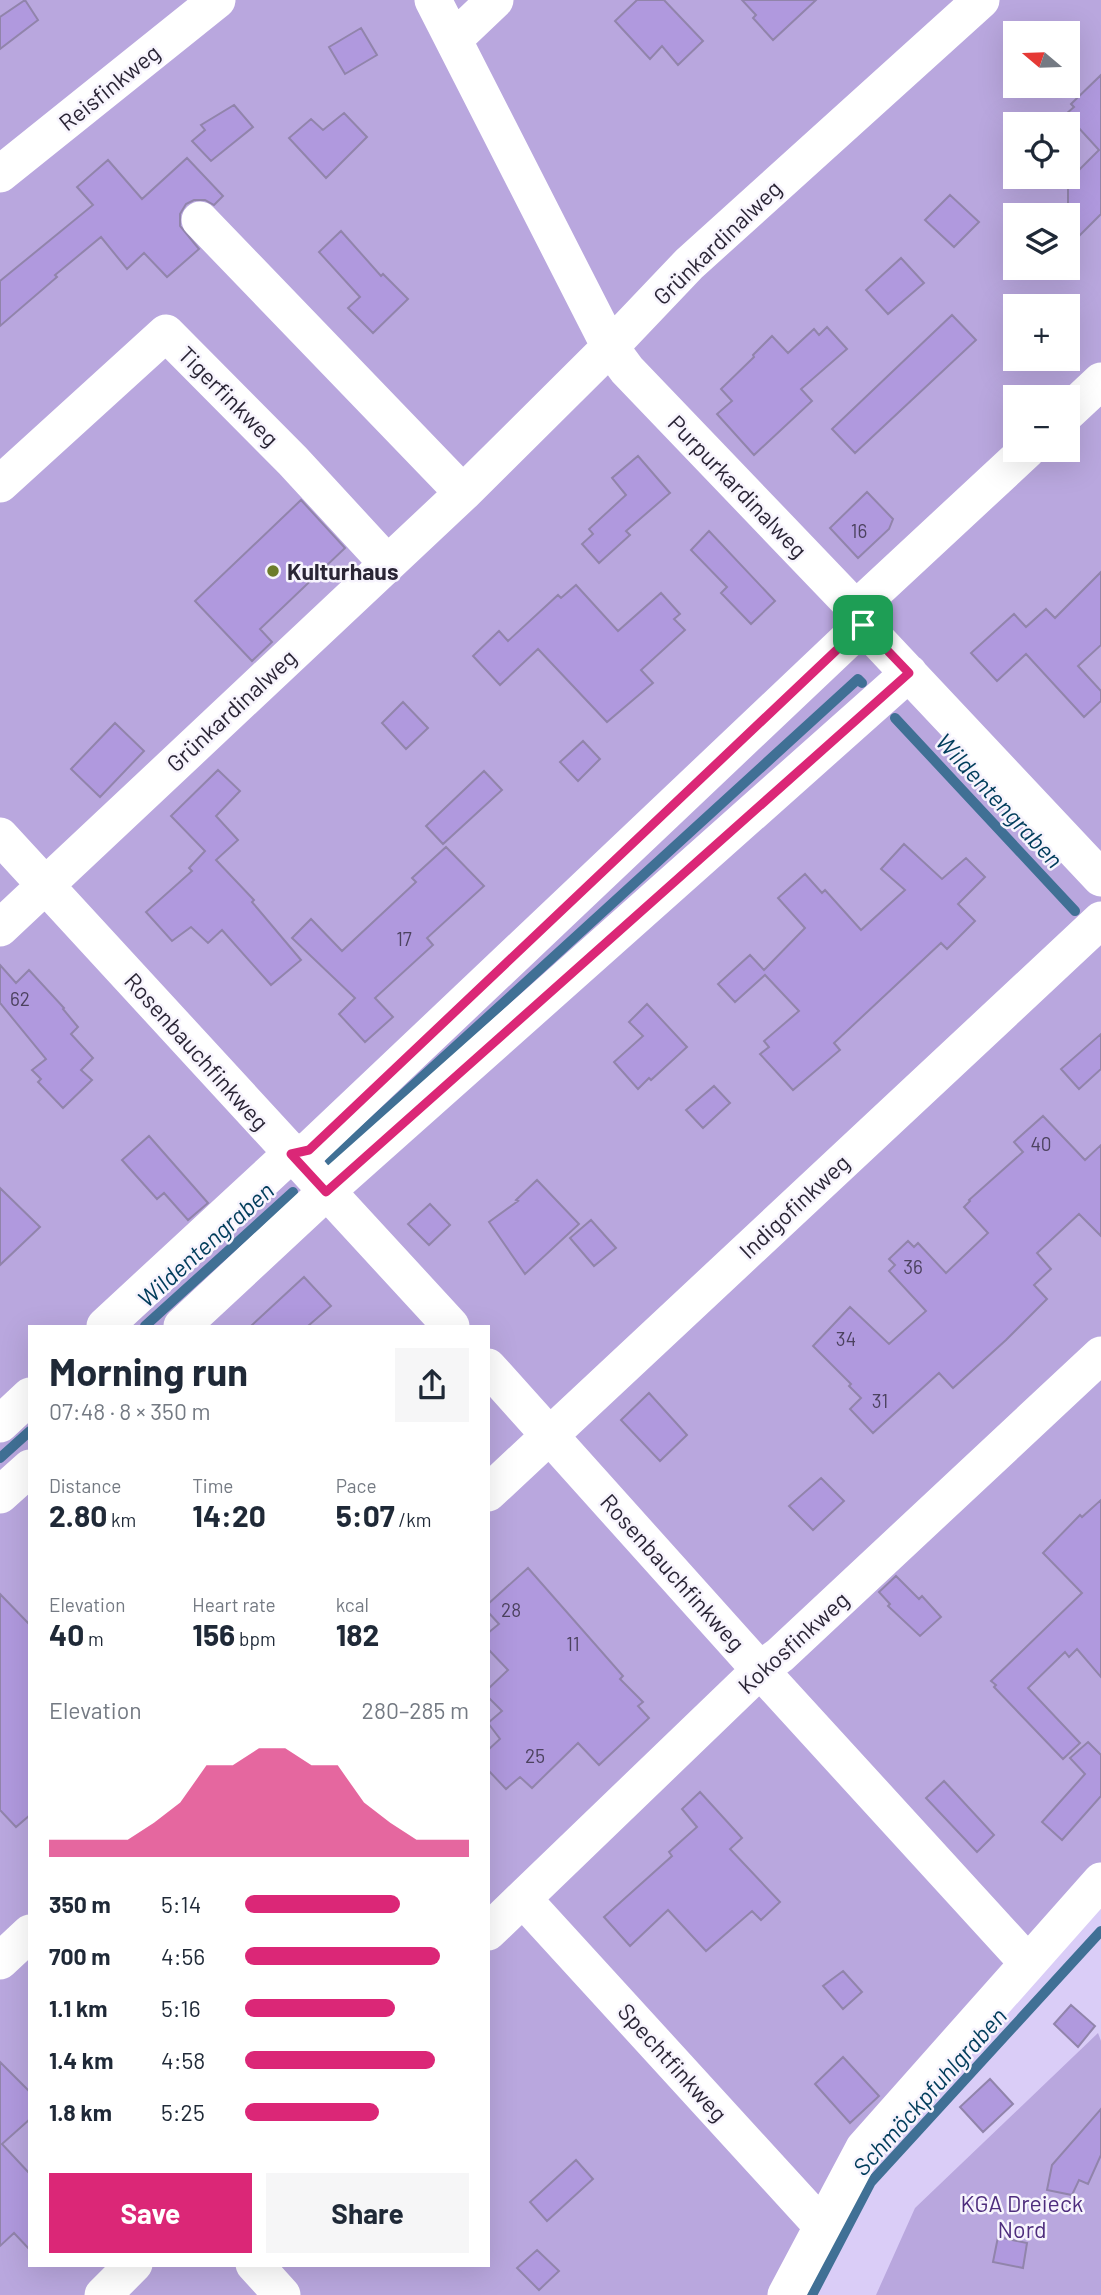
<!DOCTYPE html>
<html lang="en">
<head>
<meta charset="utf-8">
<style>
	:root { --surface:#fff; --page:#f6f6f7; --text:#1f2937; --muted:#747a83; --accent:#db2777 }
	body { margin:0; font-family:Barlow,sans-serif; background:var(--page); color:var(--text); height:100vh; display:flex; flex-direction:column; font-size:26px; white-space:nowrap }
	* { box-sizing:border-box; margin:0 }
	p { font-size:23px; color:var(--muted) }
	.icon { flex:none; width:38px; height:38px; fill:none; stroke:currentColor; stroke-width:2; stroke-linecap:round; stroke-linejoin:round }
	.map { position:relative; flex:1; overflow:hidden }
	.side { position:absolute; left:28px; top:1325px; width:462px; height:942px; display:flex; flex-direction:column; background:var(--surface); border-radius:0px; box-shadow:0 7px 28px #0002 }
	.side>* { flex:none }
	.needle { width:46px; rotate:289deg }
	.controls { position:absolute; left:1003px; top:21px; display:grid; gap:14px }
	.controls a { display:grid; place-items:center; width:77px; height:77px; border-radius:0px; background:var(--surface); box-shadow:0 7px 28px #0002; font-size:35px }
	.pin { position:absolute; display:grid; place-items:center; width:60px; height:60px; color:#fff; margin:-30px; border-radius:14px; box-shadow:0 4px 10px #0006 }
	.round { display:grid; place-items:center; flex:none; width:74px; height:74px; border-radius:0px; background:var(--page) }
	.overview { display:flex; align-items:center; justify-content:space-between; height:119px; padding:0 21px }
	h1 { font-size:38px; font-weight:700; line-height:52px }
	.metrics { display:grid; grid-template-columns:repeat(3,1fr); gap:10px; height:119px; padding:7px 21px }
	.metrics div { display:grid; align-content:center }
	.metrics b { font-size:30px; font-weight:700 }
	.metrics small { font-size:19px; font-weight:400 }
	.metrics p { font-size:19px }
	.chart { height:196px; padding:14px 21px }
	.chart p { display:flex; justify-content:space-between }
	.chart svg { width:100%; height:126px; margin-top:7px; fill:var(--accent); opacity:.7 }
	.cta { display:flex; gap:14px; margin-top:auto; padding:14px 21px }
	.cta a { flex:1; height:80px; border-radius:0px; background:var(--accent); color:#fff; font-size:28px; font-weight:700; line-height:80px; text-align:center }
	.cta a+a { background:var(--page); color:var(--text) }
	ul { padding:0 21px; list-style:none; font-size:23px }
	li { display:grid; grid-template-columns:112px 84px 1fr; align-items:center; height:52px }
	li i { height:18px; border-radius:9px; background:var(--accent) }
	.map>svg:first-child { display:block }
	.green { fill:#b9a7de; fill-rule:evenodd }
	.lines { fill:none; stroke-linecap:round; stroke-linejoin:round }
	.stream { stroke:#407095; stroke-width:10 }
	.building { fill:#b099de; stroke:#9184ab; stroke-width:2 }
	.minor { stroke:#fff; stroke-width:37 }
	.route-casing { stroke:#fff; stroke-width:14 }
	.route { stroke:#db2777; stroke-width:9 }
	.poi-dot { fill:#6c7c2a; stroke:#f7f4fd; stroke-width:2.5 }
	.labels { text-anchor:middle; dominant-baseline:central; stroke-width:5; stroke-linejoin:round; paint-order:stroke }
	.number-label { font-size:19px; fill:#4c425f }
	.street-label { font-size:23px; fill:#2a2535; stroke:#f7f4fd }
	.poi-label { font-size:23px; font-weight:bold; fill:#2a2535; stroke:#f7f4fd; text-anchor:start }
	.park-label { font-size:23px; fill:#4e2d7d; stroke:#f7f4fd }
	.water-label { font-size:24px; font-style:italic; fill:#003c5b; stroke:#f7f4fd }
</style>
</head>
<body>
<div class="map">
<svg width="1101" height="2295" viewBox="0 0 1101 2295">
	<rect width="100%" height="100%" fill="#dacdf7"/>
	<path class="green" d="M0 0H1101V1898L872 2155 797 2295H0ZM1015 33H1068V86H1015ZM1015 124H1068V177H1015ZM1015 215H1068V268H1015ZM1015 306H1068V359H1015ZM1015 397H1068V450H1015ZM30 1326H488V2264H30Z
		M1098 2033 1101 2041V2295H876L915 2208Z"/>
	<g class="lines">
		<path class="stream" d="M895 718 1075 911
			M330 1161 858 679 862 683
			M145 1326 293 1192
			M0 1458 30 1431
			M812 2295 871 2182 1101 1931"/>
	</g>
	<path class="building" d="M25 0 38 20 0 49V17Z
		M637 0H664L703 41 678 65 662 46 650 59 615 21Z
		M742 0H816L773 40 753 18 756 15Z
		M361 28 377 55 345 74 329 47Z
		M1101 75V214L1068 247V181L1099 150 1066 114 1074 107 1071 104Z
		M234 105 253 127 211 161 192 141 205 130 201 125Z
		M344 113 367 137 326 178 289 138 311 119 323 130Z
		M187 158 223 196 214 205 205 200H194L186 204 180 214V226L199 249 167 277 144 253 127 269 101 237 55 275 57 277 0 326V281L93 205 77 187 108 160 142 199Z
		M950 195 979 222 954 247 925 220Z
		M341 231 381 276 383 274 408 299 373 333 348 308 360 297 319 252Z
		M901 258 924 283 888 314 866 290Z
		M952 315 976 340 855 453 832 429Z
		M827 327 847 349 801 389 812 401 754 455 717 414 732 401 721 389 754 357 753 355 772 336 788 353 814 329 819 335Z
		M638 456 670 493 626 531 630 535 599 563 582 544 593 534 589 529 626 495 612 478Z
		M867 492 893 519 889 529 858 558 830 528Z
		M301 500 345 548 260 629 272 642 252 661 195 601Z
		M709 531 775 601 751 624 721 593 727 587 691 550Z
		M1101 572V645L1078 666 1101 691V701L1084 717 1026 654 997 681 971 653 1014 614 1026 627 1046 609 1055 618Z
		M576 585 618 631 661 593 680 614 674 619 685 630 641 670 653 683 607 722 538 649 500 685 473 656 499 631 508 641 558 595 561 598Z
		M403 702 428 728 406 749 382 723Z
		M115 723 144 751 100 797 71 769Z
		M583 741 600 759 578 781 560 762Z
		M218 770 240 791 216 816 238 840 216 860 254 900 252 902 301 960 271 985 222 930 208 943 191 927 172 941 146 912 192 871 189 868 205 851 171 816Z
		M484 771 502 790 443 844 426 826Z
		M904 844 942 879 966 858 985 877 958 904 975 921 947 949 941 943 834 1043 840 1050 793 1090 760 1054 769 1047 764 1041 799 1011 765 975 735 1002 718 984 750 955 764 970 805 928 778 898 805 874 822 893 825 890 861 930 905 890 881 869Z
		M446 847 484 886 427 938 433 945 375 998 393 1017 365 1042 339 1014 355 998 292 938 311 919 342 951 416 882 412 878Z
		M0 965 16 983 29 970 64 1008 63 1009 78 1027 71 1034 93 1058 81 1070 92 1080 63 1108 38 1082 41 1079 32 1070 46 1059 0 1003Z
		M647 1004 687 1047 651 1080 649 1078 638 1089 614 1062 643 1036 629 1022Z
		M1101 1034V1069L1079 1089 1061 1069Z
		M714 1086 730 1103 703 1128 686 1110Z
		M1043 1116 1085 1160 1101 1145V1236L1079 1214 1037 1253 1051 1269 1034 1285 1047 1299 1006 1340 953 1388 939 1373 873 1433 850 1409 861 1398 849 1386 851 1384 813 1346 850 1307 889 1344 926 1311 889 1271 895 1265 889 1259 908 1241 914 1247 918 1243 946 1273 988 1233 964 1207 970 1201 969 1200 1023 1152 1014 1142Z
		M149 1136 208 1203 188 1220 164 1193 157 1199 122 1160Z
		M537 1180 579 1224 525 1274 489 1222 518 1201 516 1200Z
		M0 1188 40 1227 0 1265Z
		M430 1204 450 1225 429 1245 408 1224Z
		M591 1220 616 1248 594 1266 570 1238Z
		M304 1277 331 1306 308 1326H251Z
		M649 1393 687 1435 660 1461 621 1420Z
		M821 1478 844 1501 813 1530 789 1506Z
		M1101 1500V1677L1077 1649 1069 1657 1065 1652 1028 1688 1080 1743 1063 1759 994 1687 996 1685 991 1681 1082 1593 1043 1553 1080 1515 1082 1517Z
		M528 1568 623 1676 620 1679 643 1702 638 1706 649 1718 599 1765 578 1743 532 1788 520 1777 506 1789 488 1770V1750L500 1739 488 1723 502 1711 488 1697V1689L508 1670 488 1649V1633L499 1624 488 1612V1604Z
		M896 1576 919 1599 922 1596 941 1617 920 1636 888 1606 890 1604 879 1592Z
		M0 1594 30 1625V1815L16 1827 0 1810Z
		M1088 1742 1101 1755V1796L1062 1840 1042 1822 1085 1774 1070 1758Z
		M944 1781 994 1835 977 1852 926 1798Z
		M700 1792 742 1838 730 1849 780 1902 761 1920 752 1911 706 1951 668 1910 630 1946 604 1917 672 1856 669 1852 697 1827 682 1809Z
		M843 1971 862 1992 843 2009 823 1986Z
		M1071 2005 1095 2026 1078 2047 1054 2024Z
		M843 2057 879 2096 850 2123 815 2084Z
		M0 2062 30 2092V2119L2 2144 30 2174V2250L14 2233 0 2246Z
		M990 2079 1013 2104 983 2132 960 2107Z
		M1101 2109V2155L1088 2184 1079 2180 1072 2195 1047 2190 1052 2165Z
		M576 2160 593 2179 547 2221 530 2202Z
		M998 2237 1027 2243 1023 2268 993 2262Z
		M537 2250 559 2271 539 2290 517 2268Z"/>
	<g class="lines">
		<path class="minor" d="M433 0 610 347 627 370 856 609 863 625 1101 878
			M454 39 495 0
			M0 174 217 0
			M200 220 463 493
			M1068 412 1101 381
			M0 484 166 333 293 461 387 563
			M856 609 1027 450
			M0 836 451 1326
			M0 928 463 493 610 347 689 264 981 0
			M105 1326 291 1154 309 1150 863 625
			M182 1326 326 1192 909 673
			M488 1367 760 1670 1027 1962
			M0 1424 30 1396
			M488 1493 1101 920
			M0 1495 30 1468
			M523 1899 822 2226
			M488 1932 760 1670 780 1655 1101 1355
			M0 1961 30 1933
			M254 2264 282 2295
			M103 2295 134 2264
			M786 2295 864 2148 1101 1881"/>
	</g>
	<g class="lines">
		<defs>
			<path id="route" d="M863 625 909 673 326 1192 291 1154 309 1150Z"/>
		</defs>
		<use href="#route" class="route-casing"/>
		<use href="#route" class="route"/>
	</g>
	<circle class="poi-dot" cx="273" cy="571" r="7"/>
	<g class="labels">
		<g class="number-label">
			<text x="859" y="530">16</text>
			<text x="404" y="938">17</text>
			<text x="20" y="998">62</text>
			<text x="1041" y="1143">40</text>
			<text x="913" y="1266">36</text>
			<text x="846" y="1338">34</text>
			<text x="880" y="1400">31</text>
			<text x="511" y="1609">28</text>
			<text x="573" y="1643">11</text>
			<text x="535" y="1755">25</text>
		</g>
		<g class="street-label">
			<text transform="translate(109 87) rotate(-39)">Reisfinkweg</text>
			<text transform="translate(717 242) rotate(-44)">Grünkardinalweg</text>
			<text transform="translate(229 396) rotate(45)">Tigerfinkweg</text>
			<text transform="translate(738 486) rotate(46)">Purpurkardinalweg</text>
			<text transform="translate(231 710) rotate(-43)">Grünkardinalweg</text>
			<text transform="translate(197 1051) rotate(48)">Rosenbauchfinkweg</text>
			<text transform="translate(794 1206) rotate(-43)">Indigofinkweg</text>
			<text transform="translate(673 1572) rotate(48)">Rosenbauchfinkweg</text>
			<text transform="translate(793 1642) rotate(-42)">Kokosfinkweg</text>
			<text transform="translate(673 2062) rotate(48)">Spechtfinkweg</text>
		</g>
		<g class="poi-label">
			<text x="287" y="571">Kulturhaus</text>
		</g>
		<g class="park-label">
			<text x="1022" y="2203">KGA Dreieck<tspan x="1022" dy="26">Nord</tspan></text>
		</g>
		<g class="water-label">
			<text transform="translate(1000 800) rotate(47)">Wildentengraben</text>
			<text transform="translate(205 1244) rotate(-42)">Wildentengraben</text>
			<text transform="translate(929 2091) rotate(-48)">Schmöckpfuhlgraben</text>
		</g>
	</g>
</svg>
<div class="controls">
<a><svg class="needle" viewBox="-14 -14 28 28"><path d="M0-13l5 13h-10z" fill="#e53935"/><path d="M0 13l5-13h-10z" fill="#747a83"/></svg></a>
<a><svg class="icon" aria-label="locate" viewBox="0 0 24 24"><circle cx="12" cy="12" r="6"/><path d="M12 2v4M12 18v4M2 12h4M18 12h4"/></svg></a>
<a><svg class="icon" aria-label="layers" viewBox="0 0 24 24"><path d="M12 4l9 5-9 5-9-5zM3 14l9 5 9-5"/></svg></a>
<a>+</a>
<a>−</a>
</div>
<div class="pin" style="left:863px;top:625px;background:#1e9e55"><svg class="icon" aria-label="arrive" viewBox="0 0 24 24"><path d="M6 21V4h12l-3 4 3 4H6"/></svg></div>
<section class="side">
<div class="overview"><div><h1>Morning run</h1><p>07:48 · 8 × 350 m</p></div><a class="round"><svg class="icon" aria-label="share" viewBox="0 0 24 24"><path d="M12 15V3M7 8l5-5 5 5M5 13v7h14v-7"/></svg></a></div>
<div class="metrics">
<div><p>Distance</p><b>2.80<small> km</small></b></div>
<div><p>Time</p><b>14:20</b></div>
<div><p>Pace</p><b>5:07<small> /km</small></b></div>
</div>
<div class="metrics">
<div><p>Elevation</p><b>40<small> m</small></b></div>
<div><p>Heart rate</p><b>156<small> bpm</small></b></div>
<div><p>kcal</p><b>182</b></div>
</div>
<div class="chart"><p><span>Elevation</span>280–285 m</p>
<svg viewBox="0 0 160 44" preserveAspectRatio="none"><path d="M0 44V38L10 38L20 38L30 38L40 32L50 25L60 12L70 12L80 6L90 6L100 12L110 12L120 25L130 32L140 38L150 38L160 38V44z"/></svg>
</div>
<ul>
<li><b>350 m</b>5:14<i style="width:69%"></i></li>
<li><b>700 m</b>4:56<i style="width:87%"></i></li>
<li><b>1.1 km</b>5:16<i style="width:67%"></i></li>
<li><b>1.4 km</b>4:58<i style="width:85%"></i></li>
<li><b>1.8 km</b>5:25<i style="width:60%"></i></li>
</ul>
<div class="cta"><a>Save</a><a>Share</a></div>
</section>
</div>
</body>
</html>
